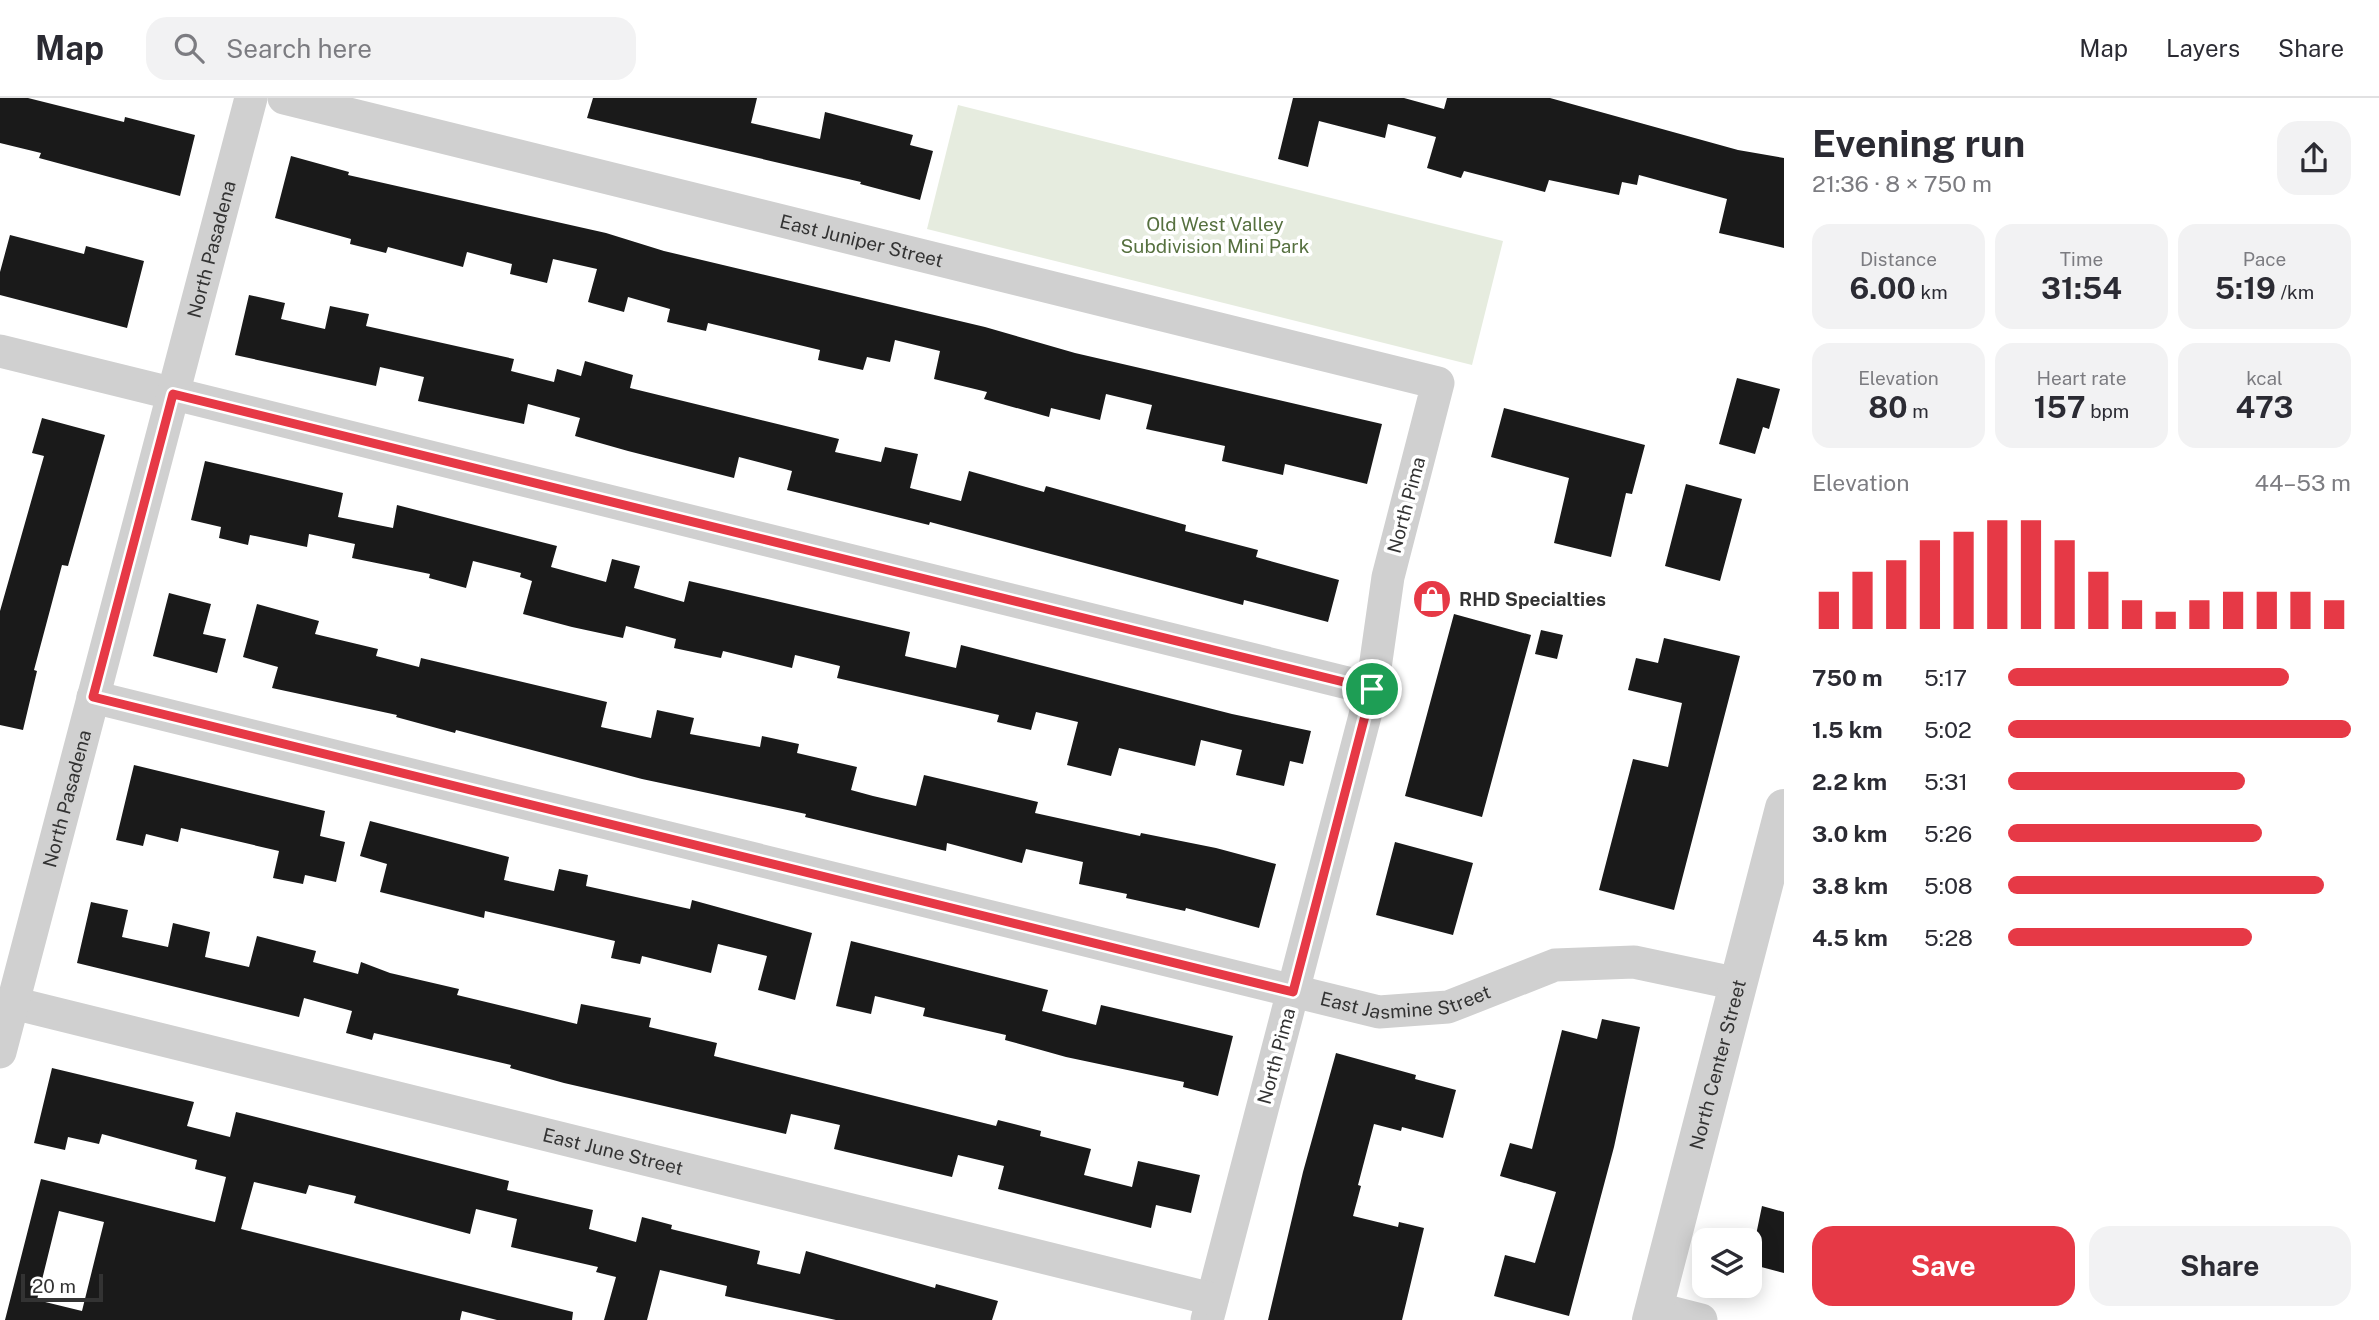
<!DOCTYPE html>
<html lang="en">
<head>
<meta charset="utf-8">
<style>
	:root { --surface:#fff; --page:#f2f2f3; --text:#2b2b33; --muted:#7c7c81; --line:#e1e1e2; --accent:#e63946 }
	body { margin:0; font-family:"Public Sans",sans-serif; background:var(--page); color:var(--text); height:100vh; display:flex; flex-direction:column; font-size:26px; white-space:nowrap }
	* { box-sizing:border-box; margin:0 }
	p { font-size:23px; color:var(--muted) }
	.icon { flex:none; width:38px; height:38px; fill:none; stroke:currentColor; stroke-width:2; stroke-linecap:round; stroke-linejoin:round }
	.map { position:relative; flex:1; overflow:hidden }
	.details { display:flex; flex-direction:column; background:var(--surface); width:595px }
	.details>* { flex:none }
	.buttons { position:absolute; left:1692px; top:1130px; display:grid; gap:14px }
	.buttons a { display:grid; place-items:center; width:70px; height:70px; border-radius:14px; background:var(--surface); box-shadow:0 4px 18px #0003; font-size:35px }
	.scale { position:absolute; left:21px; bottom:18px; width:82px; box-sizing:border-box; padding-left:7px; border:4px solid #333; border-top:0; font-size:19px; line-height:24px; white-space:nowrap; color:#333; -webkit-text-stroke:5px #fff; paint-order:stroke }
	.pin { position:absolute; display:grid; place-items:center; width:60px; height:60px; color:#fff; margin:-30px; border:4px solid #fff; border-radius:50%; box-shadow:0 2px 7px #0007 }
	.round { display:grid; place-items:center; flex:none; width:74px; height:74px; border-radius:21px; background:var(--page) }
	.overview { display:flex; align-items:center; justify-content:space-between; height:119px; padding:0 28px }
	h1 { font-size:38px; font-weight:700; line-height:52px }
	.figures { display:grid; grid-template-columns:repeat(3,1fr); gap:10px; height:119px; padding:7px 28px }
	.figures div { display:grid; align-content:center; border-radius:18px; background:var(--page); text-align:center }
	.figures b { font-size:30px; font-weight:700 }
	.figures small { font-size:19px; font-weight:400 }
	.figures p { font-size:19px }
	.chart { height:196px; padding:14px 28px }
	.chart p { display:flex; justify-content:space-between }
	.chart svg { width:100%; height:126px; margin-top:7px; stroke:var(--accent); stroke-width:6 }
	.action { display:flex; gap:14px; margin-top:auto; padding:14px 28px }
	.action a { flex:1; height:80px; border-radius:21px; background:var(--accent); color:#fff; font-size:28px; font-weight:700; line-height:80px; text-align:center }
	.action a+a { background:var(--page); color:var(--text) }
	ul { padding:0 28px; list-style:none; font-size:23px }
	li { display:grid; grid-template-columns:112px 84px 1fr; align-items:center; height:52px }
	li i { height:18px; border-radius:9px; background:var(--accent) }
	header { display:flex; align-items:center; gap:42px; box-sizing:border-box; height:98px; padding:0 35px; background:var(--surface); border-bottom:2px solid var(--line) }
	header strong { font-size:33px }
	nav { display:flex; gap:38px; margin-inline-start:auto; font-size:24px }
	.search { width:490px; height:63px; background:var(--page); display:flex; align-items:center; gap:18px; box-sizing:border-box; padding:0 24px; border-radius:21px; color:var(--muted); font-size:26px }
	main { display:flex; flex:1; min-height:0 }
	.map>svg:first-child { display:block }
	.green { fill:#e6ecdf }
	.building { fill:#1a1a1a; fill-rule:evenodd }
	.lines { fill:none; stroke-linecap:round; stroke-linejoin:round }
	.minor { stroke:#d0d0d0; stroke-width:33 }
	.tertiary { stroke:#d0d0d0; stroke-width:38 }
	.route-casing { stroke:#fff; stroke-width:14 }
	.route { stroke:#e63946; stroke-width:9 }
	.labels { text-anchor:middle; dominant-baseline:central; stroke-width:7; stroke-linejoin:round; paint-order:stroke }
	.park-label { font-size:19px; fill:#56703f; stroke:#fff }
	.street-label { font-size:19px; fill:#333; stroke:#fff }
	.poi-label { font-size:19px; font-weight:bold; fill:#333; stroke:#fff; text-anchor:start }
</style>
</head>
<body>
<header>
<strong>Map</strong>
<div class="search"><svg class="icon" aria-label="search" viewBox="0 0 24 24"><circle cx="10" cy="10" r="6"/><path d="M15 15l6 6"/></svg>Search here</div>
<nav><a>Map</a><a>Layers</a><a>Share</a></nav>
</header>
<main>
<div class="map">
<svg width="1784" height="1222" viewBox="0 0 1784 1222">
	<rect width="100%" height="100%" fill="#fff"/>
	<path class="green" d="M958 7 1503 143 1472 267 927 131Z"/>
	<path class="building" d="M0 0H28L124 24 125 19 195 37 180 98 39 60 41 55 0 45Z
		M593 0H757L751 25 820 41 825 14 913 37 910 47 933 53 920 102 860 86 861 84 587 20Z
		M1293 0H1404L1444 11 1447 0H1550L1738 52 1784 60V150L1719 135 1727 101 1639 77 1637 87 1622 84 1619 97 1549 82 1545 94 1464 73 1461 80 1427 70 1436 39 1388 26 1385 40 1319 23 1308 69 1278 61Z
		M291 58 349 74 348 77 606 135 664 153 985 229 1075 255 1382 326 1367 386 1285 366 1283 377 1222 363 1225 348 1146 331 1152 307 1106 296 1100 322 1051 310 1049 319 984 301 987 294 934 281 940 253 895 242 890 264 867 259 863 272 818 262 820 252 708 225 706 233 667 224 670 211 628 199 624 214 588 204 597 171 553 161 547 185 510 176 512 166 467 154 463 169 388 149 386 155 350 146 351 141 275 120Z
		M10 137 84 156 86 148 144 163 127 230 0 197V174Z
		M249 197 285 205 281 221 325 231 330 208 369 216 366 228 514 261 511 273 554 284 557 271 581 278 585 263 633 277 630 290 839 341 835 354 881 364 885 349 918 356 910 390 961 403 969 373 1044 394 1046 388 1186 427 1185 433 1258 452 1256 459 1339 482 1328 524 1244 502 1243 507 930 424 929 427 787 392 792 373 739 359 734 380 628 353 575 338 580 320 528 306 524 326 418 303 424 279 380 269 376 288 235 257Z
		M1737 280 1780 291 1769 331 1763 329 1755 356 1719 346Z
		M1504 310 1645 347 1632 396 1626 395 1611 459 1554 445 1569 380 1491 359Z
		M42 320 105 337 68 468 62 467 34 572 37 573 23 632 0 627V513L44 358 32 355Z
		M205 363 343 395 338 419 393 430 397 407 557 448 551 469 606 484 612 461 640 468 634 490 684 504 689 483 910 534 905 558 956 570 961 547 1232 616 1311 633 1303 666 1290 663 1284 688 1236 677 1242 652 1201 642 1195 668 1119 650 1111 678 1067 667 1078 624 1036 614 1031 632 997 624 999 617 837 580 840 568 795 557 792 570 723 553 721 560 674 550 676 541 626 528 623 540 572 529 523 516 532 483 520 479 521 475 473 463 466 490 429 480 430 476 352 460 355 446 309 436 307 449 250 437 248 447 219 440 221 429 191 422Z
		M1686 386 1742 401 1720 483 1665 468Z
		M169 495 211 506 203 536 226 541 217 575 153 558Z
		M257 506 319 523 315 536 378 551 376 558 419 569 421 560 607 604 601 629 651 640 657 612 694 620 690 636 760 649 762 638 799 646 797 655 857 669 851 692 873 698 916 708 924 677 1038 704 1035 715 1140 738 1141 735 1216 750 1276 766 1259 830 1186 810 1185 813 1126 800 1127 796 1079 786 1083 764 1026 751 1022 765 947 745 946 753 805 719 806 716 642 681 456 632 455 635 396 619 397 617 272 590 278 569 243 559Z
		M1454 516 1531 537 1482 719 1405 698Z
		M1541 532 1563 537 1557 561 1535 556Z
		M1664 540 1740 558 1674 812 1599 792 1633 661 1668 669 1682 605 1628 592 1636 560 1658 565Z
		M134 667 325 713 320 738 345 744 336 784 305 777 303 786 273 780 279 753 181 730 178 744 146 736 143 748 116 742Z
		M370 723 509 759 504 782 554 793 559 771 588 777 586 788 690 811 692 802 812 835 795 902 758 892 767 858 718 846 711 875 642 858 640 866 611 860 615 843 485 813 484 820 380 794 387 766 360 758Z
		M1395 744 1473 765 1453 837 1376 817Z
		M91 804 128 812 122 839 168 849 173 825 210 834 205 859 249 869 257 838 316 853 313 864 358 876 361 864 390 875 459 891 457 897 577 926 581 906 651 920 649 929 717 945 714 958 996 1028 998 1022 1041 1033 1040 1038 1091 1051 1084 1077 1132 1089 1138 1063 1200 1077 1191 1115 1156 1107 1151 1130 998 1091 1004 1068 958 1057 952 1079 834 1051 840 1027 791 1016 786 1036 564 985 510 970 511 967 374 935 372 942 346 935 352 913 304 900 299 919 77 865Z
		M851 843 1048 892 1042 913 1096 927 1101 907 1233 938 1218 998 1183 989 1184 984 1066 959 1005 942 1006 937 923 918 925 910 875 898 871 916 836 908Z
		M1602 921 1640 929 1614 1049 1569 1218 1494 1198 1505 1157 1535 1165 1556 1094 1500 1078 1510 1045 1532 1051 1562 932 1597 941Z
		M1336 955 1416 977 1415 981 1456 992 1443 1040 1402 1029 1401 1033 1374 1026 1358 1087 1361 1088 1353 1118 1398 1129 1399 1124 1424 1130 1402 1222H1268L1303 1074Z
		M52 970 194 1004 187 1028 230 1039 236 1014 509 1083 507 1092 593 1112 589 1131 636 1144 642 1119 672 1127 671 1131 760 1153 757 1166 800 1176 806 1153 935 1190 936 1186 998 1203 992 1222H836L725 1198 727 1188 660 1172 647 1222H604L616 1179 596 1174 598 1169 511 1149 517 1121 476 1111 470 1136 354 1105 356 1098 309 1087 306 1096 254 1084 241 1131 573 1214 572 1222H497L462 1213 460 1222H5L41 1081 215 1124 226 1079 195 1071 197 1062 102 1036 99 1046 68 1039 65 1052 34 1045ZM59 1113 104 1124 82 1213 37 1202Z
		M1762 1108 1784 1114V1175L1750 1166Z"/>
	<g class="lines">
		<g class="minor">
			<path id="s1" d="M284 0 1438 285 1388 479 1372 591 1207 1222"/>
			<path d="M0 253 1372 591"/>
			<path id="s2" d="M93 599 1379 914 1448 909 1555 867 1634 864 1738 886"/>
			<path id="s3" d="M13 905 1212 1201"/>
			<path id="s4" d="M0 954 251 0"/>
			<path d="M1654 1210 1701 1222"/>
		</g>
		<path class="tertiary" id="s5" d="M1651 1222 1784 710"/>
	</g>
	<g class="lines">
		<defs>
			<path id="route" d="M173 296 1372 591 1293 894 93 599Z"/>
		</defs>
		<use href="#route" class="route-casing"/>
		<use href="#route" class="route"/>
	</g>
	<defs>
		<symbol id="shop-disc" viewBox="-11 -11 22 22"><circle r="9.5" fill="#e63946" stroke="#fff"/><path d="M-5-2.5h2.3a2.7 3.5 0 0 1 5.4 0H5L5.5 6h-11ZM-1.5-2.5h3a1.5 2.3 0 0 0-3 0Z" fill="#fff"/></symbol>
	</defs>
	<g fill-rule="evenodd">
		<use href="#shop-disc" x="1410" y="479" width="44" height="44"/>
	</g>
	<g class="labels">
		<g class="park-label">
			<text x="1215" y="126">Old West Valley<tspan x="1215" dy="22">Subdivision Mini Park</tspan></text>
		</g>
		<g class="street-label">
			<text stroke="none"><textPath href="#s1" startOffset="595">East Juniper Street</textPath></text>
			<text stroke="none"><textPath href="#s4" startOffset="830">North Pasadena</textPath></text>
			<text transform="translate(1406 407) rotate(-75)">North Pima</text>
			<text stroke="none"><textPath href="#s4" startOffset="262">North Pasadena</textPath></text>
			<text stroke="none"><textPath href="#s2" startOffset="1351">East Jasmine Street</textPath></text>
			<text transform="translate(1276 958) rotate(-75)">North Pima</text>
			<text stroke="none"><textPath href="#s5" startOffset="264">North Center Street</textPath></text>
			<text stroke="none"><textPath href="#s3" startOffset="618">East June Street</textPath></text>
		</g>
		<g class="poi-label">
			<text x="1459" y="501">RHD Specialties</text>
		</g>
	</g>
</svg>
<div class="buttons">
<a><svg class="icon" aria-label="layers" viewBox="0 0 24 24"><path d="M12 4l9 5-9 5-9-5zM3 14l9 5 9-5"/></svg></a>
</div>
<div class="scale">20 m</div>
<div class="pin" style="left:1372px;top:591px;background:#1e9e55"><svg class="icon" aria-label="arrive" viewBox="0 0 24 24"><path d="M6 21V4h12l-3 4 3 4H6"/></svg></div>
</div>
<section class="details">
<div class="overview"><div><h1>Evening run</h1><p>21:36 · 8 × 750 m</p></div><a class="round"><svg class="icon" aria-label="share" viewBox="0 0 24 24"><path d="M12 15V3M7 8l5-5 5 5M5 13v7h14v-7"/></svg></a></div>
<div class="figures">
<div><p>Distance</p><b>6.00<small> km</small></b></div>
<div><p>Time</p><b>31:54</b></div>
<div><p>Pace</p><b>5:19<small> /km</small></b></div>
</div>
<div class="figures">
<div><p>Elevation</p><b>80<small> m</small></b></div>
<div><p>Heart rate</p><b>157<small> bpm</small></b></div>
<div><p>kcal</p><b>473</b></div>
</div>
<div class="chart"><p><span>Elevation</span>44–53 m</p>
<svg viewBox="0 0 160 44" preserveAspectRatio="none"><path d="M5 44V31M15 44V24M25 44V20M35 44V13M45 44V10M55 44V6M65 44V6M75 44V13M85 44V24M95 44V34M105 44V38M115 44V34M125 44V31M135 44V31M145 44V31M155 44V34"/></svg>
</div>
<ul>
<li><b>750 m</b>5:17<i style="width:82%"></i></li>
<li><b>1.5 km</b>5:02<i style="width:100%"></i></li>
<li><b>2.2 km</b>5:31<i style="width:69%"></i></li>
<li><b>3.0 km</b>5:26<i style="width:74%"></i></li>
<li><b>3.8 km</b>5:08<i style="width:92%"></i></li>
<li><b>4.5 km</b>5:28<i style="width:71%"></i></li>
</ul>
<div class="action"><a>Save</a><a>Share</a></div>
</section>
</main>
</body>
</html>
